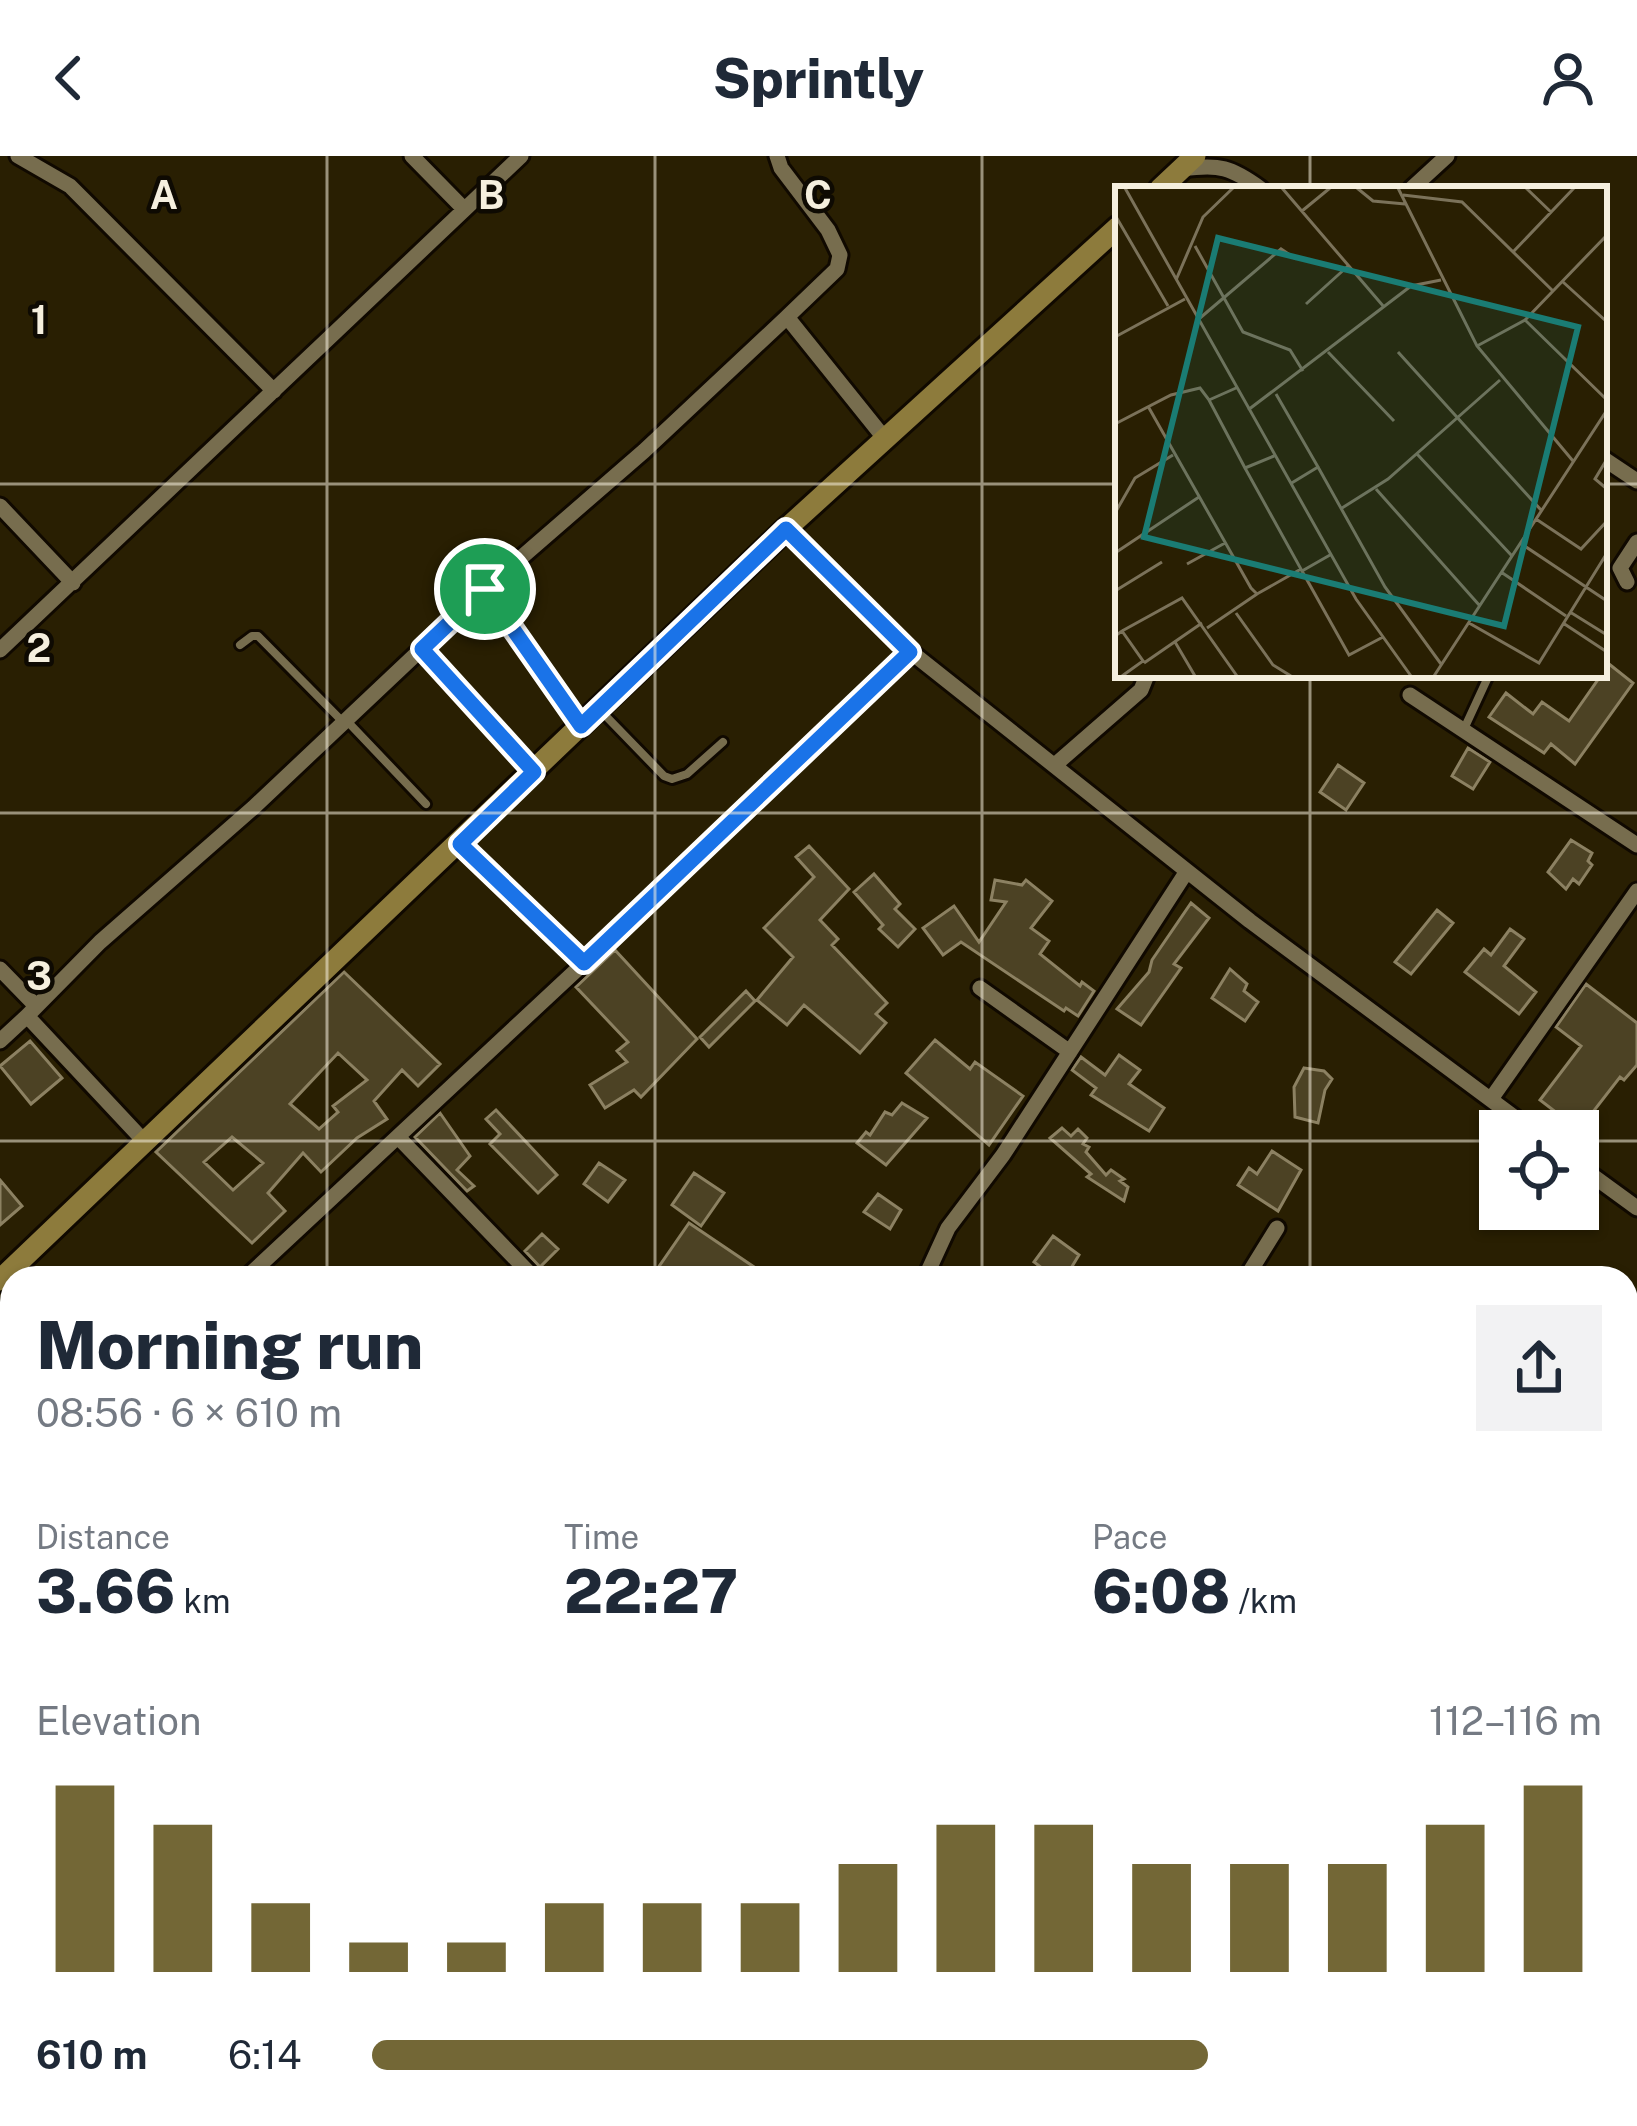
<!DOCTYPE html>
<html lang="en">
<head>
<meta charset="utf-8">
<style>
	:root { --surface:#fff; --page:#f2f2f3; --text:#1f2937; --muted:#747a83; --accent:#736736 }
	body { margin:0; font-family:"Public Sans",sans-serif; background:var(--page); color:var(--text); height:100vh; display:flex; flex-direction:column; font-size:45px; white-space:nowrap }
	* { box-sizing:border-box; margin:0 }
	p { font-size:39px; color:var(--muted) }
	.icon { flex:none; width:66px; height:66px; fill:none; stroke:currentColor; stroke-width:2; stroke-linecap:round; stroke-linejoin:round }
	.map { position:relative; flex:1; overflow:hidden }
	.side { position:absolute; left:0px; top:1110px; width:1638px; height:861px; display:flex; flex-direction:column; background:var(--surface); border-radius:36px 36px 0 0; box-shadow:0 3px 9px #0004 }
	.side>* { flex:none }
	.fabs { position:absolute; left:1479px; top:954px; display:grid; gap:24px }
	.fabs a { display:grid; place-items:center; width:120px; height:120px; border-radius:0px; background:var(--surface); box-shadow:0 3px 9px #0004; font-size:60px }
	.pin { position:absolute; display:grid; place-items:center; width:102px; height:102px; color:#fff; margin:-51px; border:6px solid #fff; border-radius:50%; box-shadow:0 3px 12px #0007 }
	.round { display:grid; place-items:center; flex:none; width:126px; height:126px; border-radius:0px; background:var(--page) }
	.headline { display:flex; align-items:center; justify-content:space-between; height:204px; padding:0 36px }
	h1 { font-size:66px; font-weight:800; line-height:90px }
	.stats { display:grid; grid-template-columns:repeat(3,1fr); gap:18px; height:204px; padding:12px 36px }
	.stats div { display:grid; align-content:center }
	.stats b { font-size:60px; font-weight:800 }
	.stats small { font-size:33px; font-weight:400 }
	.stats p { font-size:33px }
	.chart { height:336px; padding:24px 36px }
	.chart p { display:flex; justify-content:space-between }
	.chart svg { width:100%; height:216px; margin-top:12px; stroke:var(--accent); stroke-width:6 }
	ul { padding:0 36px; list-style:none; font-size:39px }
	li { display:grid; grid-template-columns:192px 144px 1fr; align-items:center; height:90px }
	li i { height:30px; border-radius:15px; background:var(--accent) }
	header { display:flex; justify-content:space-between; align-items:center; height:156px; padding:0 36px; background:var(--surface); font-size:54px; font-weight:800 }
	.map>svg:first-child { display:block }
	.building { fill:#4c4224; stroke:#8c8162; stroke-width:3; fill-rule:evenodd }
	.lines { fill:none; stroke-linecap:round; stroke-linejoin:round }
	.lane-casing { stroke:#100900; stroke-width:14 }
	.street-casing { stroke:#100900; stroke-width:21 }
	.secondary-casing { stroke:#100900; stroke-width:27 }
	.lane { stroke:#776d4e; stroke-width:8 }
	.street { stroke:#776d4e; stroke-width:15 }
	.secondary { stroke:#8d7b3c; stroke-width:21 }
	.route-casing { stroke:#fff; stroke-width:24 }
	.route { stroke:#1a73e8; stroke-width:15 }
	.grid { fill:none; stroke:#f5efde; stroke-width:3; stroke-opacity:0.55 }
	.inset-road { fill:none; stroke:#7b725a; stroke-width:3 }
	.view { fill:#1a7c74; fill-opacity:0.15; stroke:#1a7c74; stroke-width:6 }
	.inset-edge { fill:none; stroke:#f5efde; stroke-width:6 }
	.grid-label { font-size:39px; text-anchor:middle; font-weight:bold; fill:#f5efde; stroke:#0e0a02; stroke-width:9; stroke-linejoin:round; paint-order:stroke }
</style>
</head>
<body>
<header><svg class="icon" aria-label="back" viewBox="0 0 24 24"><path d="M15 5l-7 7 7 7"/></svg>Sprintly<svg class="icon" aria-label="person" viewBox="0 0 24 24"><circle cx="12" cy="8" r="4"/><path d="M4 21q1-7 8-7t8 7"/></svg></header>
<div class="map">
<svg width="1637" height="1970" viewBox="0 0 1637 1970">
	<rect width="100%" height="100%" fill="#291f02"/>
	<path class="building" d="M1609 508 1633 527 1575 608 1551 588 1544 597 1489 561 1506 537 1533 558 1542 546 1569 565Z
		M1468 592 1490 606 1473 633 1452 620Z
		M1338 609 1364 627 1346 654 1320 636Z
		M1571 684 1592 697 1588 705 1592 709 1579 728 1573 723 1566 733 1548 716Z
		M809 690 849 733 820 764 838 783 832 789 887 847 876 858 886 867 860 897 804 849 787 869 757 844 793 801 764 772 814 721 796 701Z
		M874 718 900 748 895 753 915 773 898 791 879 773 883 769 854 736Z
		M995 724 1022 729 1026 724 1052 745 1031 772 1049 785 1040 798 1080 830 1082 826 1094 835 1078 860 1066 852 1064 855 961 786 943 799 923 772 954 750 979 786 1006 746 991 744Z
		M1191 747 1209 762 1174 808 1181 812 1141 869 1117 853 1149 816 1152 804Z
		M1437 754 1453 767 1411 818 1395 806Z
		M1510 773 1524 783 1504 810 1536 836 1519 858 1465 816 1484 793 1491 799Z
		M615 794 697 883 641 941 634 934 605 952 590 929 627 906 617 895 628 886 576 831Z
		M1230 813 1247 828 1244 835 1258 846 1245 865 1212 842Z
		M344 816 440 908 418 930 402 914 374 945 387 963 357 982 321 1016 303 997 268 1037 285 1055 252 1087 156 996ZM338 897 367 924 333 950 338 956 319 973 290 948ZM232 981 263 1007 233 1034 204 1006Z
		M1586 828 1637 867V909L1624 924 1620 921 1579 974 1540 944 1581 890 1556 871Z
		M746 835 755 845 709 891 700 881Z
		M935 884 970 913 975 906 1023 940 989 989 906 917Z
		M30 885 62 922 31 948 0 910Z
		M1119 899 1140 914 1129 928 1164 952 1149 975 1091 939 1096 932 1072 914 1081 901 1105 919Z
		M1304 912 1324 915 1332 923 1325 934 1318 967 1295 961 1294 931Z
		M902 947 927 962 886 1009 857 987 866 976 870 979 885 956 892 959Z
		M496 954 557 1019 538 1037 490 988 500 978 486 963Z
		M440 957 470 1000 457 1014 474 1030 467 1035 415 981Z
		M1062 972 1071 980 1078 973 1087 982 1083 988 1089 991 1086 996 1106 1019 1111 1014 1124 1023 1120 1025 1128 1031 1124 1045 1087 1021 1091 1018 1050 982Z
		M1272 995 1301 1014 1278 1055 1238 1029 1249 1012 1257 1018Z
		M599 1007 625 1024 608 1046 584 1028Z
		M694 1017 724 1037 701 1070 672 1049Z
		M0 1024 22 1050 0 1069Z
		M878 1038 901 1054 890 1073 864 1056Z
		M689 1067 757 1113 751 1122H651Z
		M542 1078 558 1093 540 1111 525 1095Z
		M1053 1080 1079 1099 1065 1122H1055L1034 1106Z"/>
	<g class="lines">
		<defs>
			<path id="lane" d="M240 489 252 480H258L343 566
				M423 494 530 612
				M600 554 664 620 672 623 687 618 723 586
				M347 565 426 648
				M1464 573 1489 519"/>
			<path id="street" d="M18 0 70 30 274 235
				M412 0 464 53
				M777 0 781 12 828 74 840 99 837 113 787 161 885 283
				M1183 13C1219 8 1231 11 1261 33
				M1411 33 1447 0
				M1604 303 1637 325
				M0 350 73 427
				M786 373 911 496 1250 765 1533 975
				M1627 426 1620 412 1637 386
				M0 494 521 0
				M1410 539 1637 689
				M581 570 485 433 644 295 787 161
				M1056 608 1141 534 1147 519
				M460 687 584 807 911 496
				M0 813 36 850
				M980 832 1070 896
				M0 885 27 860
				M1491 943 1637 735
				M400 983 534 1122
				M143 984 27 860 100 786 253 652 485 433
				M1578 1009 1637 1052
				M246 1122 584 807
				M925 1122 948 1072 1003 999 1187 715
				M1246 1122 1277 1072
				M1626 1274 1637 1264
				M0 1369 12 1355
				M1626 1702 1637 1709
				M0 1796 12 1800
				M483 1959 515 1970
				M243 1970 247 1959
				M439 1970 444 1959
				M680 1970 688 1959
				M1054 1970 1062 1959
				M1439 1970 1445 1959"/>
			<path id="secondary" d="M1160 33 1195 0
				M0 1124 786 373 1118 71"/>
		</defs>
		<use href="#lane" class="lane-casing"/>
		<use href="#street" class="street-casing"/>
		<use href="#secondary" class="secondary-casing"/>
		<use href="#lane" class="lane"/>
		<use href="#street" class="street"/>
		<use href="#secondary" class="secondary"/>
	</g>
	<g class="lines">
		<defs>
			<path id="route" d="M786 373 910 496 584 807 460 688 534 616 422 493 485 433 581 570Z"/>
		</defs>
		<use href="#route" class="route-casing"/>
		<use href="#route" class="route"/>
	</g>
	<path class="grid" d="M327 0V1122M655 0V1122M982 0V1122M1310 0V33M0 328H1118M1604 328H1637M1310 519V1122M0 657H1637M0 985H1500M1578 985H1637M0 1313H12M1626 1313H1637M0 1642H12M1626 1642H1637M327 1959V1970M655 1959V1970M982 1959V1970M1310 1959V1970"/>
	<g transform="translate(1115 30)">
		<rect width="492" height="492" fill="#291f02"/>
		<path class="inset-road" d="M10 2 241 413 296 490M167 2 269 121M242 2 258 15 290 18M283 2 362 160 458 275M411 2 437 27M288 9 347 16 439 106M187 25 215 2M0 29 53 120M80 60 128 146 175 164 188 185M398 66 459 2M61 94 88 31 118 2M448 96 492 136M191 118 233 80M85 132 166 63 181 73M410 134 492 214M0 151 70 113M362 160 410 134 492 49M213 166 279 235M283 166 426 324M161 208 203 281 175 298M94 214 130 282 159 270M34 222 136 402 142 408 186 383M133 224 296 100 326 94M0 238 56 209 85 202 94 214 121 202M302 268 397 370M492 273 480 293 492 303M203 281 270 401 326 478M130 282 187 385 215 369M261 303 365 420M227 322 273 293 385 194M0 327 20 292 58 269M421 333 466 363 492 335M405 357 492 415M0 367 84 311M72 378 110 357M187 385 234 469 268 451M386 386 451 430M0 405 47 376M455 426 492 449M121 427 158 479 176 490M354 437 424 477 492 367M448 437 492 466M92 442 142 408M7 445 67 412 122 490M0 450 7 445 28 475 7 490M60 456 80 490M29 477 87 437M319 490 492 224"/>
		<path class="view" d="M103 52 463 141 389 440 29 351Z"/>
		<rect width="492" height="492" class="inset-edge"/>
	</g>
	<g class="grid-label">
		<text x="164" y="53">A</text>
		<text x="491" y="53">B</text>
		<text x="818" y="53">C</text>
		<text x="39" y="178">1</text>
		<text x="39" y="506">2</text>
		<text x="39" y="834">3</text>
	</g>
</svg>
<div class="fabs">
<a><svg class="icon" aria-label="locate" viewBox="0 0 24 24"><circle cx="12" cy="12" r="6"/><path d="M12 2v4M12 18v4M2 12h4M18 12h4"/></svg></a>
</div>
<div class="pin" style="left:485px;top:433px;background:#1e9e55"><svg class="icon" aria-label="arrive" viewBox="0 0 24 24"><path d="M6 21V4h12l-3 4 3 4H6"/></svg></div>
<section class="side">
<div class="headline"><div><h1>Morning run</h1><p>08:56 · 6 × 610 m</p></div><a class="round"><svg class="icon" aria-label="share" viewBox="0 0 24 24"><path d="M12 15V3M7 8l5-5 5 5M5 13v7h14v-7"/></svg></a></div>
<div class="stats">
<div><p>Distance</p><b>3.66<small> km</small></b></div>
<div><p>Time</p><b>22:27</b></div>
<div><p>Pace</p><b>6:08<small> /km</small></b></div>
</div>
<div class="chart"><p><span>Elevation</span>112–116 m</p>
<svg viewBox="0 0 160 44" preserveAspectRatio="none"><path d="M5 44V6M15 44V14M25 44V30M35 44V38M45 44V38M55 44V30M65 44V30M75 44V30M85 44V22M95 44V14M105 44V14M115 44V22M125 44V22M135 44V22M145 44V14M155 44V6"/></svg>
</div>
<ul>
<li><b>610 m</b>6:14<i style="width:68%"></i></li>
</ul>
</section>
</div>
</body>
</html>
